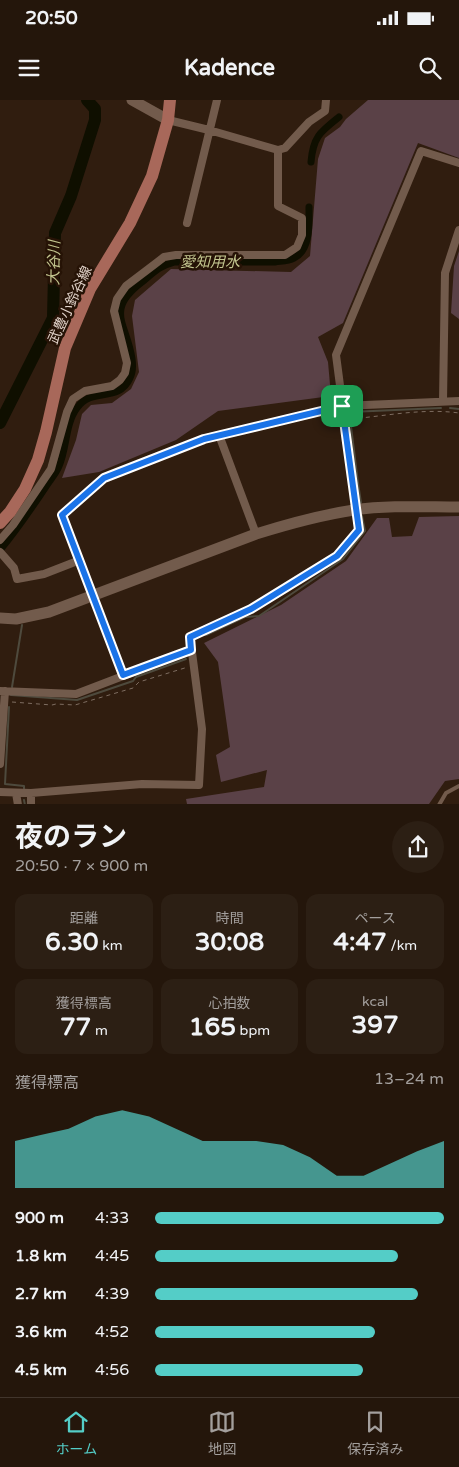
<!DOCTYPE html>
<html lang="ja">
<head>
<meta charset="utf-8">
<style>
	:root { --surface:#24160b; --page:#2c1f14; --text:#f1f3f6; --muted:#a39f9d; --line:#41352c; --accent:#54cdc7 }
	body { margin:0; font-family:"Varela Round","Noto Sans JP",sans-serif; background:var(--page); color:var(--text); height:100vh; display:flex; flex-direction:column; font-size:19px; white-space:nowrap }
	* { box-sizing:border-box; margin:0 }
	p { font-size:16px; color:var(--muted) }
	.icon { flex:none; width:28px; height:28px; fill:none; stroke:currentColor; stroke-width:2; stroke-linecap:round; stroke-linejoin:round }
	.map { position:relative; height:704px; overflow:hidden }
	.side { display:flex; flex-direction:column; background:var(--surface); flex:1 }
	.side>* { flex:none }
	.pin { position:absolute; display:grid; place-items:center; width:42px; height:42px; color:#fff; margin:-21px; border-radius:10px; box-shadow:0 2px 8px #0006 }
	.round { display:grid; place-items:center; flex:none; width:52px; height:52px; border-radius:26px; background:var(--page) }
	.overview { display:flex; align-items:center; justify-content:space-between; height:85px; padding:0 15px }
	h1 { font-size:28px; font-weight:700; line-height:38px }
	.figures { display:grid; grid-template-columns:repeat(3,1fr); gap:8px; height:85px; padding:5px 15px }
	.figures div { display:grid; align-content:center; border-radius:12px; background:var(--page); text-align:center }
	.figures b { font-size:25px; font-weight:700 }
	.figures small { font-size:14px; font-weight:400 }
	.figures p { font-size:14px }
	.chart { height:140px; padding:10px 15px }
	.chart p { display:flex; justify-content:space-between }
	.chart svg { width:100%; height:90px; margin-top:5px; fill:var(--accent); opacity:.7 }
	ul { padding:0 15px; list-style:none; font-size:16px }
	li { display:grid; grid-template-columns:80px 60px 1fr; align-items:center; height:38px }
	li i { height:12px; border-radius:6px; background:var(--accent) }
	.status { display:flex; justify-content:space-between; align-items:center; height:35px; padding:0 25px; background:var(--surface); direction:ltr }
	.status svg { height:14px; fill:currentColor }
	header { display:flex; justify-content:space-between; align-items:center; height:65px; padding:0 15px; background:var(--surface); font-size:22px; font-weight:700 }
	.dock { display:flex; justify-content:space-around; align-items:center; height:70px; border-top:1px solid var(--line); background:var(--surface); font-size:14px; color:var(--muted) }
	.dock a { display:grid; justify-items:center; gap:2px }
	.dock .active { color:var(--accent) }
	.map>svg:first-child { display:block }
	.green { fill:#5a4147 }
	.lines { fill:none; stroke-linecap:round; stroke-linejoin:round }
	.stream { stroke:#4e4a3d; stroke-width:2 }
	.canal { stroke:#0f0f00; stroke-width:7 }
	.river { stroke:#0f0f00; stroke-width:12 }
	.path { stroke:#7e6d61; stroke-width:1; stroke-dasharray:4 4; stroke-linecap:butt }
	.lane { stroke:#725b4c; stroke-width:4 }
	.street { stroke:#725b4c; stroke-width:8 }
	.secondary { stroke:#725b4c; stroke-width:11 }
	.primary { stroke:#a8685a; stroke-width:12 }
	.route-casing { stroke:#fff; stroke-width:10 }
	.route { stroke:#1a73e8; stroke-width:6 }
	.labels { text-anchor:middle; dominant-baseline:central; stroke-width:5; stroke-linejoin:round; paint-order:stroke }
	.street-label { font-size:14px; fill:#e2d4cb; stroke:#261306 }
	.water-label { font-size:15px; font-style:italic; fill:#c4c790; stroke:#261306 }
</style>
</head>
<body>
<div class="status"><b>20:50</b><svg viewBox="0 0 49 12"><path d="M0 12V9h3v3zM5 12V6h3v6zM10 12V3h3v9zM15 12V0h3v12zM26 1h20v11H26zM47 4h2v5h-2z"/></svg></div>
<header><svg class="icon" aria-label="menu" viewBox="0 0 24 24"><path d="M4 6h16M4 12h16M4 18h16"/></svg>Kadence<svg class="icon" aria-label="search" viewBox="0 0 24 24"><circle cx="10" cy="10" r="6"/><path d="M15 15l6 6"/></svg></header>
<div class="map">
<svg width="459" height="705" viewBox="0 0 459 705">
	<rect width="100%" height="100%" fill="#301d0f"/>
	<path class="green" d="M368 0H459V58L418 43 343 223 318 237 328 262 331 296 218 311 176 340 99 372 62 378 76 340 82 314 91 305 112 303 131 289 139 272 132 216 135 200 171 169 291 172 310 156 318 59 325 38 340 27 346 19Z
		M459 151V219L451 213 454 166Z
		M459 416V679L445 681 429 704H187L186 699 264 687 267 670 221 682 216 655 230 647 218 562 204 543 281 505 346 461 377 418H389L392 437 412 436 419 417Z"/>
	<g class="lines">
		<path class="stream" d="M450 308 459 309
			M350 315V312L441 308
			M351 326 358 383 361 403
			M206 535 245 517 259 516 343 459 365 431 362 416
			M12 587 22 525
			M11 595 77 600 133 581 136 577 186 559
			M9 607 5 684 24 686V689
			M24 700 25 705"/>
		<path class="canal" d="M311 62C313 37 320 32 339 17
			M0 450C16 431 31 409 45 388 49 381 56 374 59 366 67 348 65 324 77 308 92 286 118 304 130 278 133 272 133 266 132 259 127 223 104 211 142 182 154 172 159 166 174 162H275C281 161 288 161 294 158 311 150 309 123 309 107"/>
		<path class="river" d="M0 323 53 218 55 133 71 96 95 20V9L87 0"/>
		<path class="path" d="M350 319C386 316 423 308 459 313
			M12 602 52 605 56 604 75 605 133 588 139 582 188 567"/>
		<path class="lane" d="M439 705 446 693 459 686"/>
		<path class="street" d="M168 20 209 30 278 50 285 48 309 22 325 11 326 0
			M187 123 217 0
			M443 301 445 173 459 130
			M219 335 256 434
			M0 440 13 425 51 369 67 312 73 299 85 291 112 286 120 280 125 273 127 263 114 211 117 199 126 186 155 164 164 157 176 155H285L297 147 302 135V118L278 106V50
			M0 452 14 468 17 479 44 474 80 460
			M123 575 62 415 104 378 203 339 342 306 459 301
			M0 591 76 594 191 550
			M0 664 5 591
			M0 692 31 693 142 684 199 685 202 629 190 537 251 509 337 456 359 430 336 255 421 51 459 63
			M16 693 18 705
			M31 705V693"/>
		<path class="secondary" d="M132 0 168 20
			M0 518 16 519 49 512 256 434C288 424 321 415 354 410 389 405 424 407 459 407"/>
		<path class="primary" d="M0 423 10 412 25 389 38 360 46 332 65 248 90 189 130 123 152 76 168 20 170 0"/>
	</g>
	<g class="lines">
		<defs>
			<path id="route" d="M342 306 359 430 337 456 251 509 190 537 191 550 123 575 62 415 104 378 204 339Z"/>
		</defs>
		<use href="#route" class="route-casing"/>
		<use href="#route" class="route"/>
	</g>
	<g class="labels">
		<g class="street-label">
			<text transform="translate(70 205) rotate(-65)">武豊小鈴谷線</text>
		</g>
		<g class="water-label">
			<text x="210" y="162">愛知用水</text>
			<text transform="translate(54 163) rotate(-89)">大谷川</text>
		</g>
	</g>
</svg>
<div class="pin" style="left:342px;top:306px;background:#1e9e55"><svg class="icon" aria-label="arrive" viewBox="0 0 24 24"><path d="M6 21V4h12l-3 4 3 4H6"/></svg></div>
</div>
<section class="side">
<div class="overview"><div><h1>夜のラン</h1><p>20:50 · 7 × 900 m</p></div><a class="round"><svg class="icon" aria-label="share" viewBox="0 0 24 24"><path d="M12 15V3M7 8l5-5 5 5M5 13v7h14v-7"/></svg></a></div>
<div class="figures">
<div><p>距離</p><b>6.30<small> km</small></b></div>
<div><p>時間</p><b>30:08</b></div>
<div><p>ペース</p><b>4:47<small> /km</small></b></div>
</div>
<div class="figures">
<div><p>獲得標高</p><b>77<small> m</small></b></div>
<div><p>心拍数</p><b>165<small> bpm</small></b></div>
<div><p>kcal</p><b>397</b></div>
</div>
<div class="chart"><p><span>獲得標高</span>13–24 m</p>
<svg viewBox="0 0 160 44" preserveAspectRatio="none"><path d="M0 44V21L10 18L20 15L30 9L40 6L50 9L60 15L70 21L80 21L90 21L100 23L110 29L120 38L130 38L140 32L150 26L160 21V44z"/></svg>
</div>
<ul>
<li><b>900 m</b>4:33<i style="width:100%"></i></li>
<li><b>1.8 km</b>4:45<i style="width:84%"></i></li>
<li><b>2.7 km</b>4:39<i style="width:91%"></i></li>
<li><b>3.6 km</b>4:52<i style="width:76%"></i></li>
<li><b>4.5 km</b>4:56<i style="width:72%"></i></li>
</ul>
</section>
<nav class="dock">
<a class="active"><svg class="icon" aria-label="home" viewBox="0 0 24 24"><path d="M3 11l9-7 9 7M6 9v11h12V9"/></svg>ホーム</a>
<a><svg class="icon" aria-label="map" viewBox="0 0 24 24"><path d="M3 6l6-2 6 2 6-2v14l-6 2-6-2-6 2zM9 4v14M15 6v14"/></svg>地図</a>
<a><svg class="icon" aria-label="saved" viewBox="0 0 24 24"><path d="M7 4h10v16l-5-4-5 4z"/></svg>保存済み</a>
</nav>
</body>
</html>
